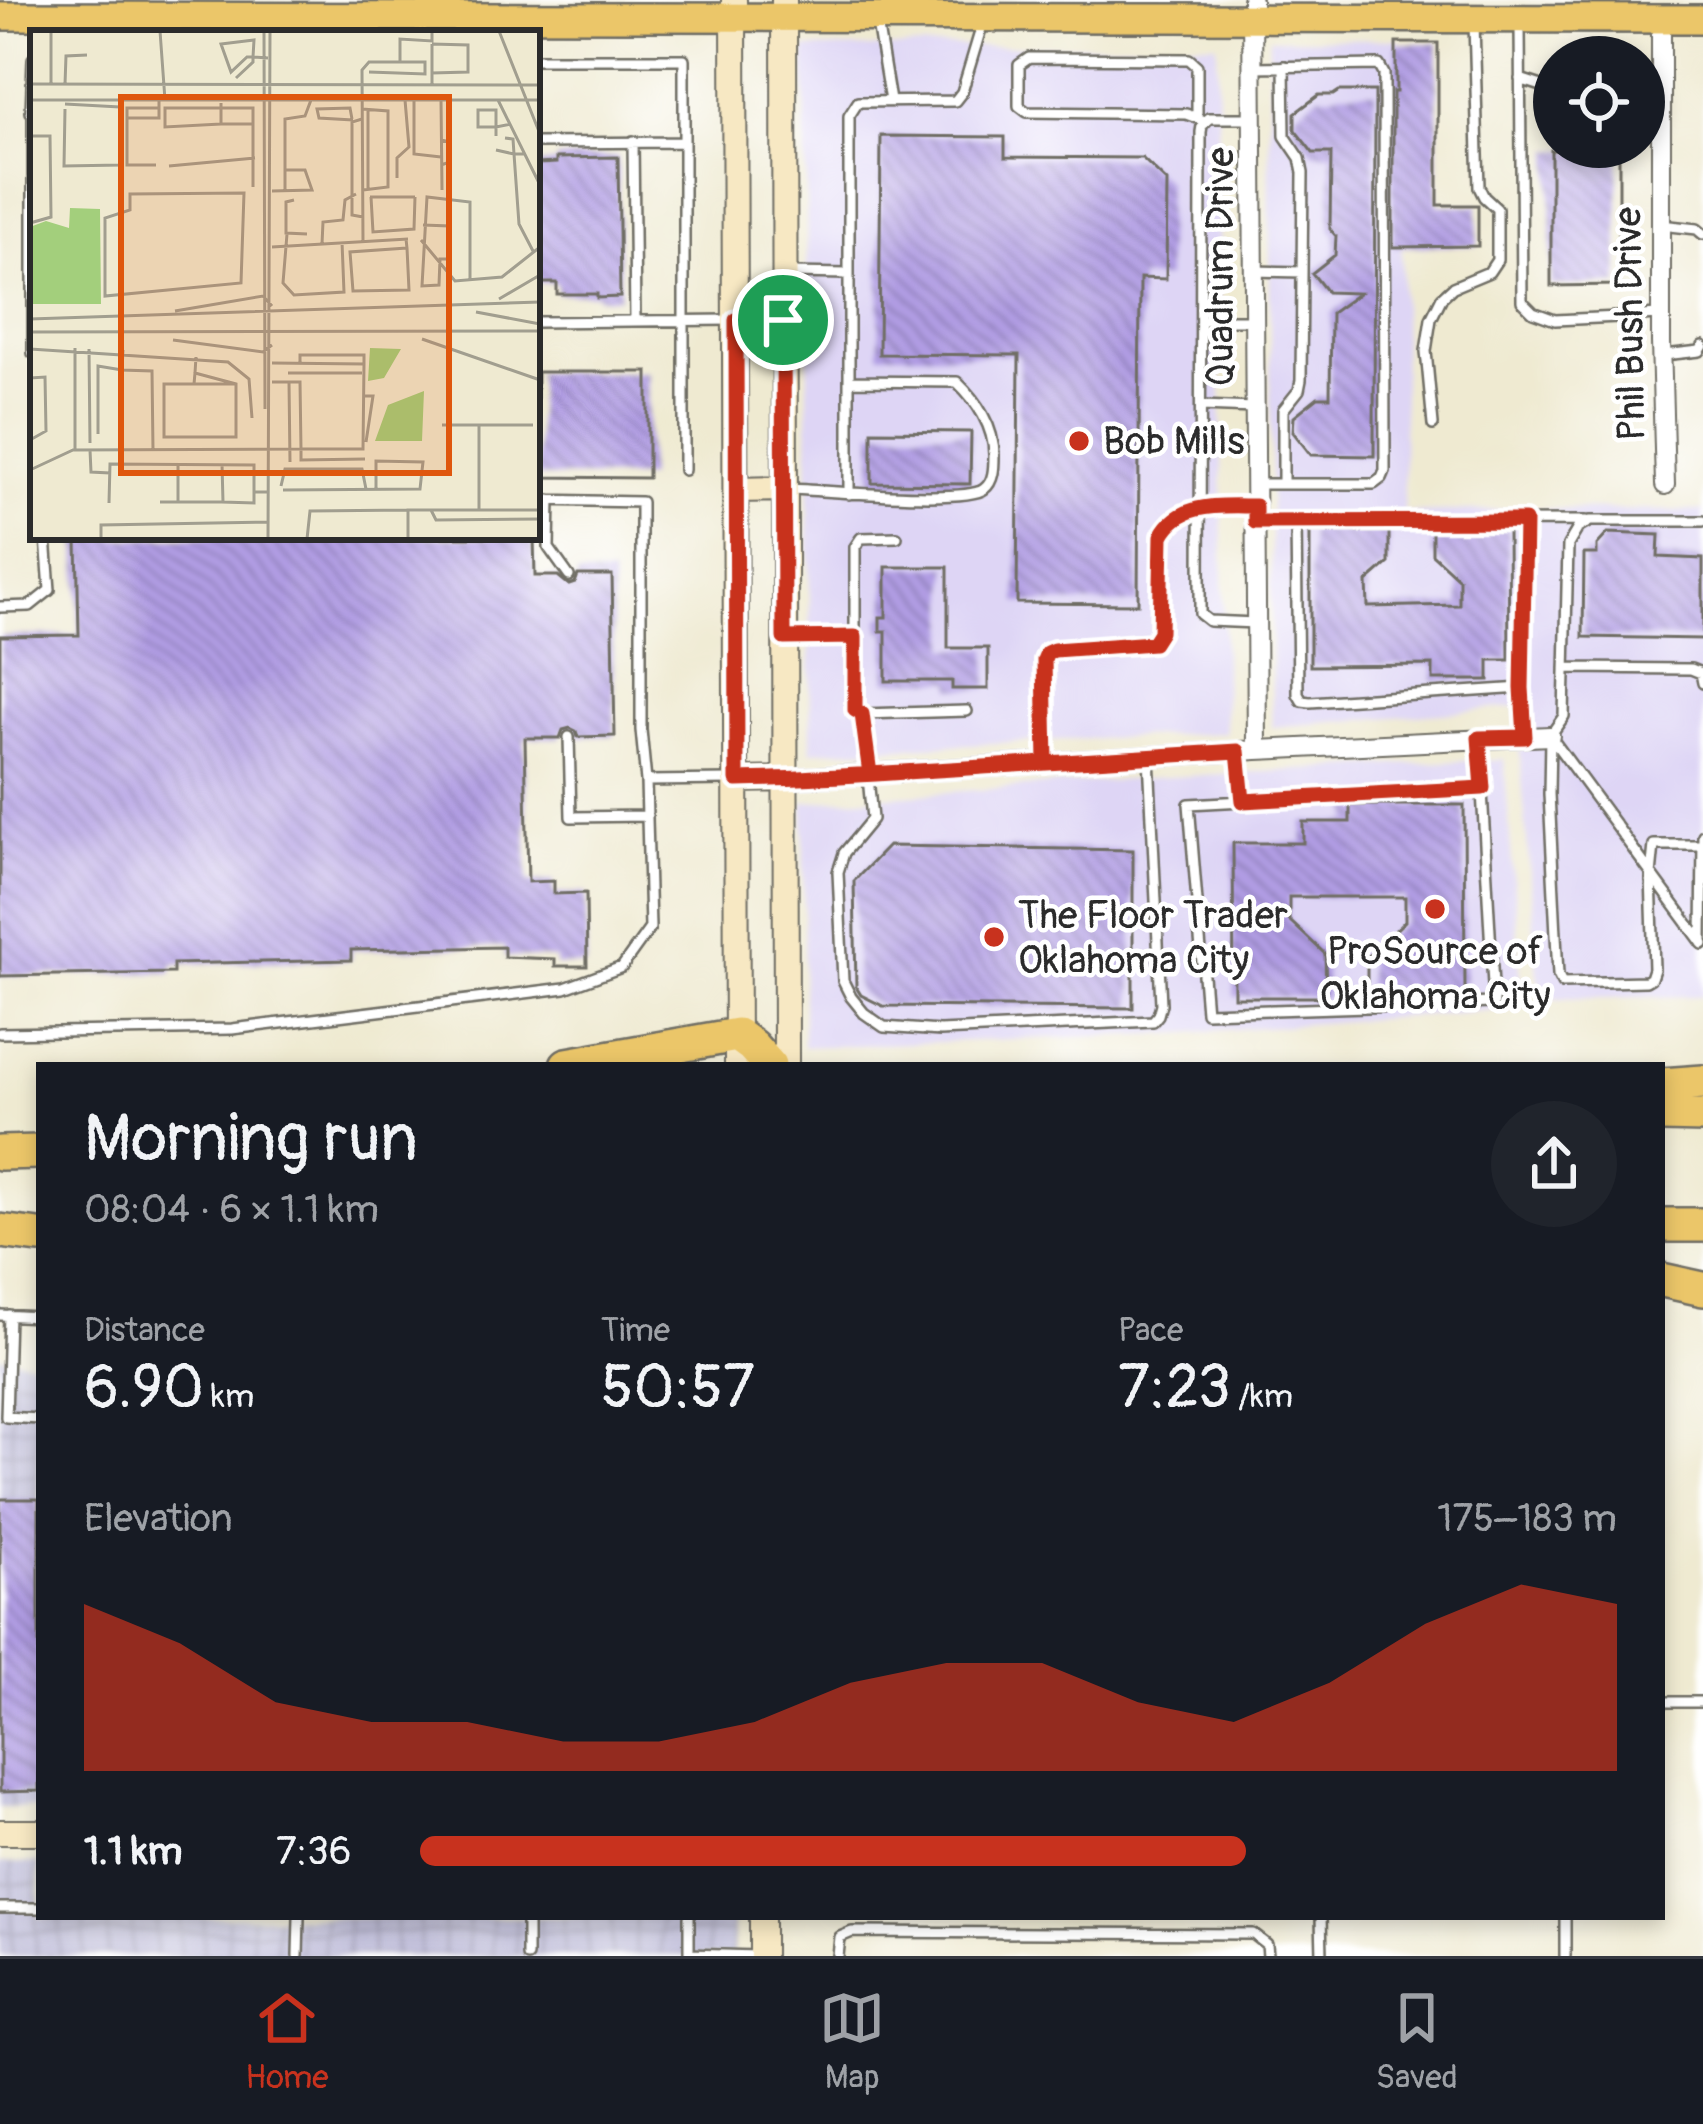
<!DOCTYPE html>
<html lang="en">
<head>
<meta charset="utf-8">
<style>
	:root { --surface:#171b24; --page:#20242c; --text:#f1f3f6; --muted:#9ea1a6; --line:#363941; --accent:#c8321e }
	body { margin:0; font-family:Pangolin,sans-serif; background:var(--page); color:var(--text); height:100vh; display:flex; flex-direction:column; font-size:45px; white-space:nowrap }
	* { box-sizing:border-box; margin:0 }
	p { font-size:39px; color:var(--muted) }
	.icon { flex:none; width:66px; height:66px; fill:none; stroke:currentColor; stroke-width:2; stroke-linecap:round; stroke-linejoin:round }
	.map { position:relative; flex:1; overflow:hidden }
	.panel { position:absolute; left:36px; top:1062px; width:1629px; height:858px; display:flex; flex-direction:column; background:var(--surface); border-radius:0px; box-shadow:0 6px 18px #0003 }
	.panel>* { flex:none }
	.tools { position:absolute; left:1533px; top:36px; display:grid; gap:24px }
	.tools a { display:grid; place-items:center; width:132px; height:132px; border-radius:50%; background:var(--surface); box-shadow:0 6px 18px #0003; font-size:60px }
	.pin { position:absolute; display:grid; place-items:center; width:102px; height:102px; color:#fff; margin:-51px; border:6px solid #fff; border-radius:50%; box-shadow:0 3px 12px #0007 }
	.round { display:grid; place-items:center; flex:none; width:126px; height:126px; border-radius:63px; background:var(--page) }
	.head { display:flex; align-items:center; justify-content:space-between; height:204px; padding:0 48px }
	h1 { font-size:66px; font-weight:600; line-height:90px }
	.metrics { display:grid; grid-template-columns:repeat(3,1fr); gap:18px; height:204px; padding:12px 48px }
	.metrics div { display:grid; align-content:center }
	.metrics b { font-size:60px; font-weight:600 }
	.metrics small { font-size:33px; font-weight:400 }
	.metrics p { font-size:33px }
	.chart { height:336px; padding:24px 48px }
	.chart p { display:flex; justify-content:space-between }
	.chart svg { width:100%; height:216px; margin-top:12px; fill:var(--accent); opacity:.7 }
	ul { padding:0 48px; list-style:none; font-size:39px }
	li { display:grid; grid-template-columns:192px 144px 1fr; align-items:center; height:90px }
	li i { height:30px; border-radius:15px; background:var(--accent) }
	.tabs { display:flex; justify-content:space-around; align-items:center; height:168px; border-top:3px solid var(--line); background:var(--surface); font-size:33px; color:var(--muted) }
	.tabs a { display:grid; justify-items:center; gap:6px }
	.tabs .current { color:var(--accent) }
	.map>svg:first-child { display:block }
	.built { fill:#ded5f5 }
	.industrial { fill:url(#industrial-grid) }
	.building { fill:url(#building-back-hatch) }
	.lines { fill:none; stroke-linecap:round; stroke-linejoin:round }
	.lane-casing { stroke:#706e65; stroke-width:14 }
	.street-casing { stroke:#706e65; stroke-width:22 }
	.secondary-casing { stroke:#706e65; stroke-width:28 }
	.primary-casing { stroke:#706e65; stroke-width:32 }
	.highway-casing { stroke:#706e65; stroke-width:38 }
	.lane { stroke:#fff; stroke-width:9 }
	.street { stroke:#fff; stroke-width:18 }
	.secondary { stroke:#f7e8c3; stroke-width:24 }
	.primary { stroke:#ebc669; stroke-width:27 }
	.highway { stroke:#ebc669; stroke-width:33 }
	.route-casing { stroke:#fff; stroke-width:24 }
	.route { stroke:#c8321e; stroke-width:15 }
	.poi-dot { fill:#c8321e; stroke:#fff; stroke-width:4.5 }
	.labels { text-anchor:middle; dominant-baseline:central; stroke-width:9; stroke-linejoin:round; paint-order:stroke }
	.street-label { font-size:39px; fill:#2b2b2b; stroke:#fff }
	.poi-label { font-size:39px; fill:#2b2b2b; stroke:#fff; text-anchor:start }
	.inset-road { fill:none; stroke:#a19e8f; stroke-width:3 }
	.view { fill:#df570e; fill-opacity:0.15; stroke:#df570e; stroke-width:6 }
	.inset-edge { fill:none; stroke:#2b2b2b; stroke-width:6 }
</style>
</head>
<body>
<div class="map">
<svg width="1703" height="1956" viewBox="0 0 1703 1956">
	<defs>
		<pattern id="industrial-grid" width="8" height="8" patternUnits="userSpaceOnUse" patternTransform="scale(3)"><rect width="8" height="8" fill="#c3c1db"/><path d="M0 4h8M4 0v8" fill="none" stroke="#a8a6bc"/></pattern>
		<pattern id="building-back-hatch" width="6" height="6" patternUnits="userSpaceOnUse" patternTransform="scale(3)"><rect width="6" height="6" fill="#b09ce3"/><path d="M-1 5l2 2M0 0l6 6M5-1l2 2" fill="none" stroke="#8f7fb8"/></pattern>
	</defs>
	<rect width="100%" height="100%" fill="#fff"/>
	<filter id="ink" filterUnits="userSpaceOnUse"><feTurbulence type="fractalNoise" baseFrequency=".00833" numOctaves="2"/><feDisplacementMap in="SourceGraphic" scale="24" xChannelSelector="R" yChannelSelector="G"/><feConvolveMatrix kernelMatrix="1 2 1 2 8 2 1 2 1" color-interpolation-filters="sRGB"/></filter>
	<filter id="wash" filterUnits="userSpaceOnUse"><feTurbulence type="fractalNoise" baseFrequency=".004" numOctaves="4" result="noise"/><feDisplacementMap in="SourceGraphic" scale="48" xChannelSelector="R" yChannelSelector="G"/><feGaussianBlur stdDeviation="2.7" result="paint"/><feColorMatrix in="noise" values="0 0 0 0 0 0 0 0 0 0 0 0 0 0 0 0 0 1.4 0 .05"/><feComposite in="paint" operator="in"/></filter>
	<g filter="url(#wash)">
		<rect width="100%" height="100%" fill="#efead1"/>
		<path class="built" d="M1269 38 1400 39 1404 513 1538 509 1703 511V996L1540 999 1516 707 1272 727Z
			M1217 43 1225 733 811 751 805 49Z
			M1504 759 1523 1008 1185 1033 803 1047 804 802 1169 777Z"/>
		<path class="industrial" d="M0 1356 39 1363V1808L0 1807Z
			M0 1863H39V1917H733V1956H0Z"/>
		<g id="blocks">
			<path class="building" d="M1396 43H1438V205H1478V246L1393 247V92H1396Z
				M1339 91H1375L1374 456 1311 455 1293 432 1294 416 1318 397H1330L1331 313 1359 293 1327 292 1312 273 1335 255 1336 236 1330 229 1331 153H1313L1295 130V113L1319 95H1333Z
				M881 136 1005 137V157L1142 158 1167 182 1166 279 1140 278 1138 604 1017 603 1019 355 879 354Z
				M1551 150H1619V285L1551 286Z
				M618 157 620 297 597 298V294H557V283H537V164L556 163V158Z
				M537 372H648V478L537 477Z
				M872 431 971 432 970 484 872 483Z
				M1432 530H1508L1509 660H1489V680H1433V665L1310 666V531H1389V563L1367 582 1368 607 1459 605V579L1432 554Z
				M1608 533 1659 535 1658 557 1703 559V639L1583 637 1584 554H1597V545Z
				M185 537H534L535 576H558L569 585 575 583 578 575H612L615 736 578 737 576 731 570 728 563 730 560 738H525L528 882 554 881V894L586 893 587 966H555V959L504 957V947L351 950V960L173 964V973L0 976V636L79 635 77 539Z
				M886 567H948V648H988V689H952V681H886V631H880V617H886Z
				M1350 805H1464L1465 994H1367V957L1405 921V897H1289V920L1325 954 1326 997H1234L1233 843H1303V822H1350Z
				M888 846 1133 850V1008L883 1006 861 995 856 987 854 881Z
				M0 1499H39V1791L0 1792Z"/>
		</g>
	</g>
	<g filter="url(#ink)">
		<use href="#blocks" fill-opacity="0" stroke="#706e65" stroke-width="3"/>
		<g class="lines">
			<defs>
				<path id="lane" d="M877 23 890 101
					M1520 25 1522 301 1533 312 1555 320 1661 315
					M537 59H684V470
					M1252 67 1379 65 1384 74 1385 471 1382 478 1374 484H1255
					M1520 79 1554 90
					M31 112 33 59
					M33 112V353
					M1197 118V66L1189 59 1029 58 1019 65V106L1027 112 1186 114 1205 121
					M1252 118H1209L1202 126 1201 132 1200 614 1209 621 1256 623
					M633 141 635 320
					M537 143 683 142
					M1661 225 1697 229 1703 234
					M1253 271 1302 272
					M789 273 849 274
					M1201 320H1254
					M537 322 731 320
					M1664 355 1700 351 1703 346
					M1201 406 1254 408
					M1433 425 1426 351 1431 319 1442 297 1453 287 1489 272 1497 260V209L1484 197 1479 187 1474 24
					M1283 484V410L1299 390 1301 380 1303 173 1300 158 1285 136 1284 66
					M789 489C821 490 965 504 984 489 994 482 994 467 994 455 994 427 977 401 957 382L849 381
					M849 494V116L858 102 955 101 962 92 983 22
					M550 500 549 548 569 576
					M1255 522 1586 521
					M1296 522 1298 694 1302 701 1310 702 1522 688 1525 521
					M897 537 861 538 855 547V710L862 714 967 711
					M0 607 30 606 50 590 46 537
					M788 638 855 637
					M1565 668 1691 669 1701 673 1703 683
					M1522 688 1524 737
					M862 714 872 819 844 853 838 872 843 981 851 997 864 1013 884 1027 940 1031 1153 1021 1158 1015 1161 1004 1149 757
					M1550 736 1703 944
					M569 737 571 817 647 816
					M1479 738 1494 1003 1206 1012 1189 804 1483 788
					M1238 753 1243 801
					M1045 763 1044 660 1047 653 1054 650 1153 643 1161 631 1162 536C1180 501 1221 506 1255 506
					M646 781 731 780
					M1703 845H1654L1651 875 1654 969 1651 978 1646 981 1562 983 1558 975 1549 794 1550 736 1564 716 1568 545 1578 528 1590 521H1703
					M1702 943 1703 835
					M0 1033 232 1029 565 988 622 967 650 928 646 781 641 730V502L537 500
					M0 1315 39 1317
					M9 1315 6 1417 39 1419
					M1668 1702H1703
					M0 1908H39
					M527 1917V1956
					M689 1917V1956
					M1321 1917 1322 1956
					M1565 1917V1956
					M689 1954 757 1956
					M298 1956 299 1917
					M838 1956 840 1937 852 1932 1253 1934 1267 1945 1268 1956"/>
				<path id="street" d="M1252 0 1257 750
					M1661 19V342L1665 485
					M784 779 1257 750 1550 736"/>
				<path id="secondary" d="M734 0 737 1065
					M784 0 786 1065
					M736 490 783 489
					M737 780 784 779
					M0 1832H39
					M762 1917V1956"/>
				<path id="primary" d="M0 16 1703 19"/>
				<path id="highway" d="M567 1065 737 1035 752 1046 769 1065
					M1662 1085 1703 1082
					M1662 1115 1703 1116
					M0 1153 39 1152
					M1662 1225H1703
					M0 1231 39 1236
					M1662 1280 1703 1289"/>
			</defs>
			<use href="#lane" class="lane-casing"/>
			<use href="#street" class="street-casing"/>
			<use href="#secondary" class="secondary-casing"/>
			<use href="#primary" class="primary-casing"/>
			<use href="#highway" class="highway-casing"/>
			<use href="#lane" class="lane"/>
			<use href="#street" class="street"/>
			<use href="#secondary" class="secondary"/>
			<use href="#primary" class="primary"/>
			<use href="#highway" class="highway"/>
		</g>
	</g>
	<g class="lines" filter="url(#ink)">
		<defs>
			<path id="route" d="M783 320 784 638 855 637V710L862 714 870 774 1238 751 1243 801 1483 788 1479 738 1525 737 1522 688 1525 521 1255 522V506C1221 506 1180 501 1162 536L1160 632 1153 643 1054 650 1047 653 1044 660 1046 763C943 769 840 778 737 780L736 320H783"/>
		</defs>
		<use href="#route" class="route-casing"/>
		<use href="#route" class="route"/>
	</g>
	<g class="poi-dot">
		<circle cx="1079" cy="441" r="12"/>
		<circle cx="1435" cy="909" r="12"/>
		<circle cx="994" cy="937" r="12"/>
	</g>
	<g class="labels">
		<g class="street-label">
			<text transform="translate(1220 267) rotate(-90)">Quadrum Drive</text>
			<text transform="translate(1630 324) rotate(-91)">Phil Bush Drive</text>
		</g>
		<g class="poi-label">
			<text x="1103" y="441">Bob Mills</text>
			<text x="1018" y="915">The Floor Trader<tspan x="1018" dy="45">Oklahoma City</tspan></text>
			<text x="1435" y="951" text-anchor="middle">ProSource of<tspan x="1435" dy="45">Oklahoma City</tspan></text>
		</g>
	</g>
	<g transform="translate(30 30)">
		<rect width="510" height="510" fill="#efead1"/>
		<path d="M340 318 371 319 354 348 338 351ZM394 361 392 411H345L358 375Z" fill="#a3cf7c"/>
		<path d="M40 178 70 179 71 274H0V197L16 191 39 198Z" fill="#a3cf7c"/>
		<path class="inset-road" d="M130 1 135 70M469 1 510 104M234 2 235 379M402 14 438 15V42L402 43M339 42 395 44V32H370M206 48 223 32V27L224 10 191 14 201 42 217 27H223L238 28M21 53V1M0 54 510 55M35 54 36 26 57 25M402 54V14M0 70H510M384 70V124L411 127M411 70 412 160M468 70 510 155M191 73V94H223M35 74 90 77M35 79 34 136 90 135V79M332 79 358 81V157L333 160M97 88V78H129M322 89 320 78 287 79 289 88 323 90M332 89 322 92V185L333 187M191 94 135 97V78H223V157M0 106H20L21 187 0 193M466 106V80H448V97H466L481 94M411 110 420 112V132L411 135M466 120 484 124 483 109 475 108M495 124H484L489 194 503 221M126 135H97V88H129V70M139 136 225 128M367 148V128L379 117 375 70M338 160V79M242 161 282 160 275 140H255M255 162V89L275 86 281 70M214 163 211 253 75 266V188L100 180V164ZM340 167H385M341 167 343 202 384 199 385 167M264 170 256 172V203L277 204M393 195 419 196V247M257 204 253 253 264 265 314 262 312 212M376 209 377 218 379 260 323 261 320 222 377 218M391 210 425 251 472 247 510 217M333 211 332 40 339 32H370V9L402 11V1M292 214 293 192 313 190 315 170 326 164M242 217 378 209M419 229H410L409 255 392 256 397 167 440 172V251M469 269 510 245M145 281 233 266 242 276M446 282 510 294M0 289 510 272M0 302 510 301M392 309 510 350M143 310 233 322 242 315M45 318V420M0 319 198 332 219 349 222 388M59 319 60 413M93 320 92 340 122 341 123 420M242 333 334 334 333 419H271V430L335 429M270 333V325H334V334M165 343 206 354V407H134V354H164L165 343 166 327M258 343H332M0 348 15 347 16 401 0 410M259 352 260 432M164 354H204M334 366H343L336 412M412 395H503M449 395V480H510M68 404V336L92 340M60 420 61 442 80 443M192 434 193 472 224 473V462M0 440 43 420 271 419 270 352H242M251 456 255 439H332L336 459M253 460 390 459 393 432 346 431V459M130 472H193M148 472V434M79 473 80 434 224 435V462H238M401 480 406 490 510 489M71 509V495L238 492M238 509 240 1M277 509 280 481 378 480M378 509V480H449"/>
		<path class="view" d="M91 67H419V443H91Z"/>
		<rect width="510" height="510" class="inset-edge"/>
	</g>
</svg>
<div class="tools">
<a><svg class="icon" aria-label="locate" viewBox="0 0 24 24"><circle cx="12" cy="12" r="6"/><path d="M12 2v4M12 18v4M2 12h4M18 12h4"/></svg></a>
</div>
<div class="pin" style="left:783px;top:320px;background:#1e9e55"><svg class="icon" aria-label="arrive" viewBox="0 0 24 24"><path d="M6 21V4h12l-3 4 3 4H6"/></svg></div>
<section class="panel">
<div class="head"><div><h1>Morning run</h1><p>08:04 · 6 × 1.1 km</p></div><a class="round"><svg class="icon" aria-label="share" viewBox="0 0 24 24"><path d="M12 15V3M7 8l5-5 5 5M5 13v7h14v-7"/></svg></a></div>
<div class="metrics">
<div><p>Distance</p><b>6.90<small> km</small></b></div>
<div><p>Time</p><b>50:57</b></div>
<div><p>Pace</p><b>7:23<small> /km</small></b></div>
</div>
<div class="chart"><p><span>Elevation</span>175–183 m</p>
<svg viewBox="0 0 160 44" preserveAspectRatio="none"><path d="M0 44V10L10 18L20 30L30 34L40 34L50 38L60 38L70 34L80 26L90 22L100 22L110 30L120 34L130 26L140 14L150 6L160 10V44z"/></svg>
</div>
<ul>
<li><b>1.1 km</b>7:36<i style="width:69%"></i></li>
</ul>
</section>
</div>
<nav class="tabs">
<a class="current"><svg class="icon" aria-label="home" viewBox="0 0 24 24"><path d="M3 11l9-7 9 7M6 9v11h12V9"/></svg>Home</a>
<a><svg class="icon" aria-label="map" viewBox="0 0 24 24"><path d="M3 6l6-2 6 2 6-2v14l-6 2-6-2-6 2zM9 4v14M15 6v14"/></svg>Map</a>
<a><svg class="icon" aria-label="saved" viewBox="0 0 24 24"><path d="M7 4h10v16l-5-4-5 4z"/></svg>Saved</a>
</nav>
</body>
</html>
